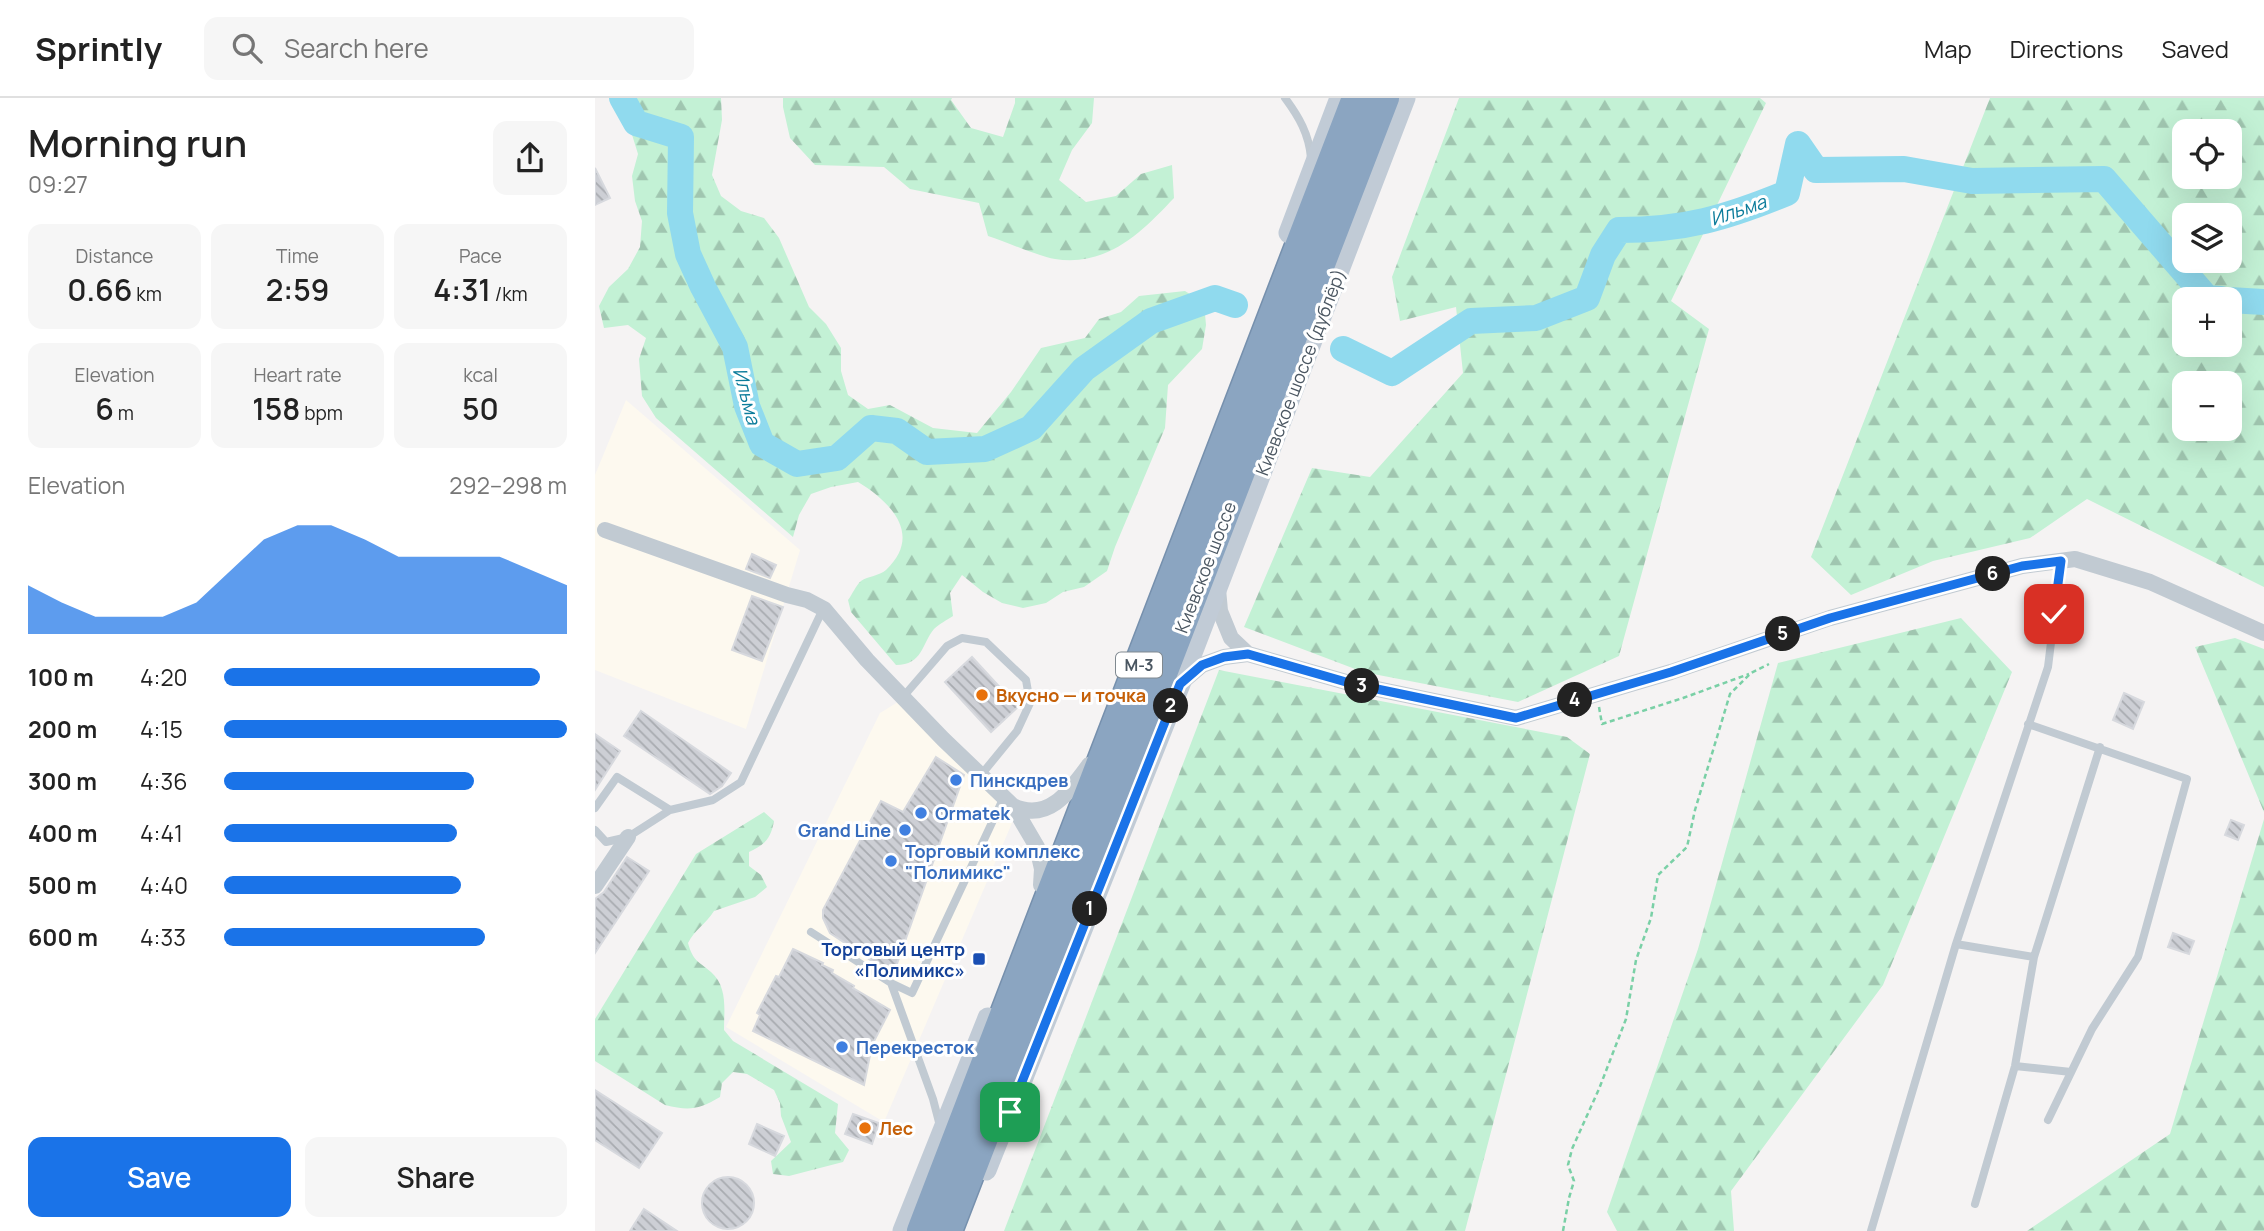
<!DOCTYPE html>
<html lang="en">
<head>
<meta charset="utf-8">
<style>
	:root { --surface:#fff; --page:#f6f6f6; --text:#222; --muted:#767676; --line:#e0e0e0; --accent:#1a73e8 }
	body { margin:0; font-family:Manrope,sans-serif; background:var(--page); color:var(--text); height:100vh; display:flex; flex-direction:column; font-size:26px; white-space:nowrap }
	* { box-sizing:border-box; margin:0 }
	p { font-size:23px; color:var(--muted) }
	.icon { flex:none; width:38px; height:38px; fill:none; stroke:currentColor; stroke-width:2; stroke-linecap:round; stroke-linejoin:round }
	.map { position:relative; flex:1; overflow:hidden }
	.details { display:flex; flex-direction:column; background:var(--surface); width:595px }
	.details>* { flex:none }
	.buttons { position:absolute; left:1577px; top:21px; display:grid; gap:14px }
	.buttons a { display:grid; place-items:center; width:70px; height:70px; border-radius:14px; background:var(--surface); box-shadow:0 7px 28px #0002; font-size:35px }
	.pin { position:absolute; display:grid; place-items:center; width:60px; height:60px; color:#fff; margin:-30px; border-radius:14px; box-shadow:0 4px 10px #0006 }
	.km { position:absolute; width:35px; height:35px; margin:-18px; border-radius:50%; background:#222; color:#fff; font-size:19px; line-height:35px; text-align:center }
	.round { display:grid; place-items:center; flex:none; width:74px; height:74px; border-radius:14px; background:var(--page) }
	.headline { display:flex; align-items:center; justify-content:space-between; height:119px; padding:0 28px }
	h1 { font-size:38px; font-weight:600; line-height:52px }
	.metrics { display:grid; grid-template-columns:repeat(3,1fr); gap:10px; height:119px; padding:7px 28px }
	.metrics div { display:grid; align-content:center; border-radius:14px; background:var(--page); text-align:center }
	.metrics b { font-size:30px; font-weight:600 }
	.metrics small { font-size:19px; font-weight:400 }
	.metrics p { font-size:19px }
	.chart { height:196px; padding:14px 28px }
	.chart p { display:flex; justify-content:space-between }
	.chart svg { width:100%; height:126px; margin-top:7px; fill:var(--accent); opacity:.7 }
	.primary-button { display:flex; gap:14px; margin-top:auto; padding:14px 28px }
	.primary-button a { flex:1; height:80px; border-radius:14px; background:var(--accent); color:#fff; font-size:28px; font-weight:600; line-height:80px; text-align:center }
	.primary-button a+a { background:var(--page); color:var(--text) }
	ul { padding:0 28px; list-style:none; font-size:23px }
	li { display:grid; grid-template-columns:112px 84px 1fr; align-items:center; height:52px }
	li i { height:18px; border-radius:9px; background:var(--accent) }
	header { display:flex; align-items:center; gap:42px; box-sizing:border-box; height:98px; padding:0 35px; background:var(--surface); border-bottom:2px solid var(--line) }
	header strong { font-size:33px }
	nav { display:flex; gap:38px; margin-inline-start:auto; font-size:24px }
	.search { width:490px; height:63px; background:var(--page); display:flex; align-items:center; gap:18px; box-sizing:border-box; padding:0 24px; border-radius:14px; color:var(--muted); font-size:26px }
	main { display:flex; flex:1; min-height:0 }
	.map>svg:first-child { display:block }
	.commercial { fill:#fdf9ef }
	.forest { fill:url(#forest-firs); fill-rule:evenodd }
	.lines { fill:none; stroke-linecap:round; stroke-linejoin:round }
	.river { stroke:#90daee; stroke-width:26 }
	.building { fill:url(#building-back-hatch); stroke:#d7d9de; stroke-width:2 }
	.highway-casing { stroke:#7690ad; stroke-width:31 }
	.path { stroke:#7ad0a6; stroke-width:2.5; stroke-dasharray:5 3.5; stroke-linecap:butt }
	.lane { stroke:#c1cad2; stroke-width:8 }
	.street { stroke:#c1cad2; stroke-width:16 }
	.secondary { stroke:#c1cbd6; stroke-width:21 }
	.highway { stroke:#8ba5c1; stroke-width:28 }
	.route-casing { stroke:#fff; stroke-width:14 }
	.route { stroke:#1a73e8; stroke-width:9 }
	.food-dot { fill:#e8710a; stroke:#fff; stroke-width:2.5 }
	.shop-dot { fill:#3f7fe0; stroke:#fff; stroke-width:2.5 }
	.transit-dot { fill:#1a4fb4; stroke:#fff; stroke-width:2.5 }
	.labels { text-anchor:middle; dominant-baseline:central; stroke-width:6; stroke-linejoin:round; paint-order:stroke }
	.shield { fill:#fff; stroke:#808990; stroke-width:2 }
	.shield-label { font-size:16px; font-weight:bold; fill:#4a5661 }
	.street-label { font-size:18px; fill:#4a5661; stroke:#fff }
	.food-label { font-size:18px; font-weight:bold; fill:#c56008; stroke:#fff; text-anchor:start }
	.shop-label { font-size:18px; font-weight:bold; fill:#366cbe; stroke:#fff; text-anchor:start }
	.transit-label { font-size:18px; font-weight:bold; fill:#164399; stroke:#fff; text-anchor:end }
	.water-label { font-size:19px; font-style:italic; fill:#0c7c9b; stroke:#fff }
</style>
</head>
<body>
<header>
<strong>Sprintly</strong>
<div class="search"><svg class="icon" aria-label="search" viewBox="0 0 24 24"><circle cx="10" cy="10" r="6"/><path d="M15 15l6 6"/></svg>Search here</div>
<nav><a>Map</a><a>Directions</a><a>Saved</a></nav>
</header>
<main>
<section class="details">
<div class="headline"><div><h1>Morning run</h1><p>09:27</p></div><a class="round"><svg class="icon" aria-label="share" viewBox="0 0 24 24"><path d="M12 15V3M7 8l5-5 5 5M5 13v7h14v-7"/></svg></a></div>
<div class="metrics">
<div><p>Distance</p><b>0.66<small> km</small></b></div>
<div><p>Time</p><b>2:59</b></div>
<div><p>Pace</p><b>4:31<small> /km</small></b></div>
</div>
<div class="metrics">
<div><p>Elevation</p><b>6<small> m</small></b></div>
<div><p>Heart rate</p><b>158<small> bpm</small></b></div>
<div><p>kcal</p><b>50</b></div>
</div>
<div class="chart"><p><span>Elevation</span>292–298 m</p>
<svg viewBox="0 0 160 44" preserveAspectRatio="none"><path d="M0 44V27L10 33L20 38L30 38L40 38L50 33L60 22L70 11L80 6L90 6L100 11L110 17L120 17L130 17L140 17L150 22L160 27V44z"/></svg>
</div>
<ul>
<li><b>100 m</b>4:20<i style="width:92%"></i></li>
<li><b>200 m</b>4:15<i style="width:100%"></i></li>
<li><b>300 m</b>4:36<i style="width:73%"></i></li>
<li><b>400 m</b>4:41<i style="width:68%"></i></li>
<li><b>500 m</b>4:40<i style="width:69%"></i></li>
<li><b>600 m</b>4:33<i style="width:76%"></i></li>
</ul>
<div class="primary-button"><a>Save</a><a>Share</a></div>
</section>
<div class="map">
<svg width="1669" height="1133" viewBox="0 0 1669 1133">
	<defs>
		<pattern id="forest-firs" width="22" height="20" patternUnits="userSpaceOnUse" patternTransform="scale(1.75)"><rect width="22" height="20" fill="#c3f1d5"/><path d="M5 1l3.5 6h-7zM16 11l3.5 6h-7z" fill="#a0c6b0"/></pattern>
		<pattern id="building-back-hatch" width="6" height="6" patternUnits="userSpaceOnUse" patternTransform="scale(1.75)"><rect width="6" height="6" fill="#cdcfd5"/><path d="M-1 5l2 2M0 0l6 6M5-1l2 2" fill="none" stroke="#a8abb0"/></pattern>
	</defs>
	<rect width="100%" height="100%" fill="#f5f3f3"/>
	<path class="commercial" d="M31 302 205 452 151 631 0 572V377Z
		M303 604 420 718 289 1024 131 929 285 615Z"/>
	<path class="forest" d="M18 0H126L127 22 117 77 126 98 146 113 169 120 184 140 214 209 231 226 246 250V273L253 297 273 311 295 307 338 330 382 335 416 294 446 250 490 240 504 221 526 214 544 198 590 193 609 205 611 227 607 251 573 287 570 330 520 449 512 473 489 489 468 494 451 505 428 510 407 505 388 494 367 477 355 495 358 518C352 522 344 526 339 531 327 545 328 567 301 567L256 514 253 502C257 497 261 487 266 483 273 478 284 478 291 472 328 437 296 404 263 384L236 389 216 396 204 417 198 439 61 320 47 298 44 261 51 240 33 227 9 230 4 208 14 189 33 171 45 149 47 123 40 103 37 78 43 56 34 27Z
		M188 0H357L356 2 376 30 408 39 420 5V0H499L497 25 477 52 464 82 491 104 521 98 546 76 577 67 579 100C546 135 512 169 460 161 442 158 412 144 393 138L384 105 315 91 289 69 220 67 195 40 188 9Z
		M864 0H1165L1171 5 1076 203 1114 231 1024 558 923 604 768 574 649 529 717 370 775 379 868 275 861 209 805 223 797 179Z
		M1395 0H1669V489L1492 401 1435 440 1338 463 1256 497 1216 459ZM1589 33H1634V79H1589ZM1589 117H1634V163H1589ZM1634 201V247H1589V201ZM1634 285V331H1589V285Z
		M1366 520 1417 574 1288 887 1136 1093 1139 1133H1022L1012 1114 1103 851 1183 565Z
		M1640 540 1669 551V714L1600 549Z
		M624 572 972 639 995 656 870 1133H409Z
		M169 714 179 723C176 740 170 747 154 754V768L166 777 172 789 160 799 119 813C111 826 100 831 93 845 98 863 103 863 116 874 133 889 129 912 129 932L138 943 243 1006 240 1035 254 1052 248 1064 194 1078 178 1076 176 1063 196 1044 186 1018 185 1005 179 992 152 976 138 974 127 985 125 999C103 1012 94 1013 70 1007L0 963V921L101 756Z
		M1669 721V1133H1432L1575 1036Z"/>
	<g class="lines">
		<path class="river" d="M27 0 41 25 86 39 85 115 93 156 108 189 140 249 152 308 167 346 202 366 242 360 276 330 302 333 332 354 390 351 436 330 489 271 556 223 620 200 640 207
			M1634 202 1669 204
			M748 251 797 275 876 223 941 220 992 200 1008 157 1024 132C1090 132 1131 120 1192 95L1203 46 1221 72 1309 71 1377 83 1509 81 1612 200 1626 201"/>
	</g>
	<path class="building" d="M0 70 15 100 0 107Z
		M157 456 181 467 175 480 151 471Z
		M157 498 188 509 167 563 137 552Z
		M377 559 423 609 396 634 350 584Z
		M1529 595 1549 604 1538 631 1518 622Z
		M46 613 136 675 127 688 115 696 29 638Z
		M0 636 25 653 0 692Z
		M341 659 369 677 298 877 235 835 228 820V812L286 703 308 714Z
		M1636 722 1649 727 1643 742 1630 737Z
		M32 759 54 773 0 855V801L9 794Z
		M1578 835 1599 843 1594 856 1573 849Z
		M198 851 228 865 227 867 238 872 237 875 259 888 258 890 295 912 277 947 269 987 158 933 165 917 162 915 181 878 184 879Z
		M0 992 67 1035 44 1070 0 1042Z
		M258 1016 284 1025 277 1046 250 1036Z
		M162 1026 189 1038 180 1058 154 1046Z
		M107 1105a26 26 0 1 1 52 0a26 26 0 1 1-52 0Z
		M49 1111 82 1133H35Z"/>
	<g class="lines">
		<defs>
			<path id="highway" d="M326 1133 761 0
				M353 1133 790 0"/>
		</defs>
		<use href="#highway" class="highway-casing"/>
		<path class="path" d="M1004 609 1007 626 1088 600 1154 576
			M968 1133 974 1100 979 1083 973 1067 977 1051 1004 991 1031 921 1041 862 1056 820 1063 777 1092 749 1100 712 1135 596 1156 575 1174 566"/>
		<path class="lane" d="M690 0C704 19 714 36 716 60
			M308 599 352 548 367 540 391 544 431 582 435 605 422 633 386 677
			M1433 626 1592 681 1543 859 1497 931 1453 1022
			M0 710 22 679 75 712
			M0 732 11 744 33 739 75 712 118 702 146 684 228 511
			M216 834 296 885 317 895 409 699
			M1361 846 1439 859
			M296 885 338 1001 345 1028
			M1420 968 1476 974
			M1380 1106 1420 968 1439 859 1505 649
			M1276 1133 1361 846 1453 569 1466 463"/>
		<path class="street" d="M10 432 192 497 212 502 229 511 272 562 348 641 418 708 442 749 447 771 446 787
			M623 491 625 513 636 540 653 556
			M587 584 607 567 629 559 653 556 758 586 921 620 1076 574 1235 520 1427 468 1480 461 1555 484 1669 535
			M418 708C453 725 475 693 494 667
			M0 788 33 739"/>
		<path class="secondary" d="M694 135 745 0
			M391 1072 585 586 810 0
			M308 1133 393 920"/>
		<use href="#highway" class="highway"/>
	</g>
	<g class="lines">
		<defs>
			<path id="route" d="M415 1014 585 586 607 567 629 559 653 556 758 586 921 620 1076 574 1235 520 1427 468 1466 463 1459 516"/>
		</defs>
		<use href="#route" class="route-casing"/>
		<use href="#route" class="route"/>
	</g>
	<g class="food-dot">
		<circle cx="387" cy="597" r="7"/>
		<circle cx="270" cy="1030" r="7"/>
	</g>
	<g class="shop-dot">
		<circle cx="361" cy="682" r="7"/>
		<circle cx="326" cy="715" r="7"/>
		<circle cx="310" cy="732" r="7"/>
		<circle cx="296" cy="763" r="7"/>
		<circle cx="247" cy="949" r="7"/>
	</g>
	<rect class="transit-dot" x="377" y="854" width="14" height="14" rx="3.5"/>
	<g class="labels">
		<rect class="shield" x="521" y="554.5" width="46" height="25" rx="5"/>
		<g class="shield-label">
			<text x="544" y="567">М-3</text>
		</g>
		<g class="street-label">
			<text transform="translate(705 274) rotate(-69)">Киевское шоссе (дублёр)</text>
			<text transform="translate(610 469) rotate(-69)">Киевское шоссе</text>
		</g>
		<g class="food-label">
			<text x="401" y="597">Вкусно — и точка</text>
			<text x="284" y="1030">Лес</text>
		</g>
		<g class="shop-label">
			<text x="375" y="682">Пинскдрев</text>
			<text x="340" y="715">Ormatek</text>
			<text x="296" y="732" text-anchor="end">Grand Line</text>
			<text x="310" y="753">Торговый комплекс<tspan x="310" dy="21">"Полимикс"</tspan></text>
			<text x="261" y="949">Перекресток</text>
		</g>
		<g class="transit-label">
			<text x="370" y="851">Торговый центр<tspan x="370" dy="21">«Полимикс»</tspan></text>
		</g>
		<g class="water-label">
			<text transform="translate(1143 112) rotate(-19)">Ильма</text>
			<text transform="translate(152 298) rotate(75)">Ильма</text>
		</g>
	</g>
</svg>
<div class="buttons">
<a><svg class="icon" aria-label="locate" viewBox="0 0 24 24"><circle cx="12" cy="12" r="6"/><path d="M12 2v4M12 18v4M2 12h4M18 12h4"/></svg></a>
<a><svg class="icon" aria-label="layers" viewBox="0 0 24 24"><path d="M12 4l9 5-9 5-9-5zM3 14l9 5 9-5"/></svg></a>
<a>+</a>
<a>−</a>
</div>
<div class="pin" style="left:415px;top:1014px;background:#1e9e55"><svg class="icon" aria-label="arrive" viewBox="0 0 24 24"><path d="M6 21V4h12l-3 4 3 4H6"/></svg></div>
<div class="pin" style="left:1459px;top:516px;background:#d93025"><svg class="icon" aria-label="check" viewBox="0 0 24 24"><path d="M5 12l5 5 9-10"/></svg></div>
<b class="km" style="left:495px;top:811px">1</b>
<b class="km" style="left:576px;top:608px">2</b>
<b class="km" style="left:767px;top:588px">3</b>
<b class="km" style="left:980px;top:602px">4</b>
<b class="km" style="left:1188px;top:536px">5</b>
<b class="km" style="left:1398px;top:476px">6</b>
</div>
</main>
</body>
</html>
